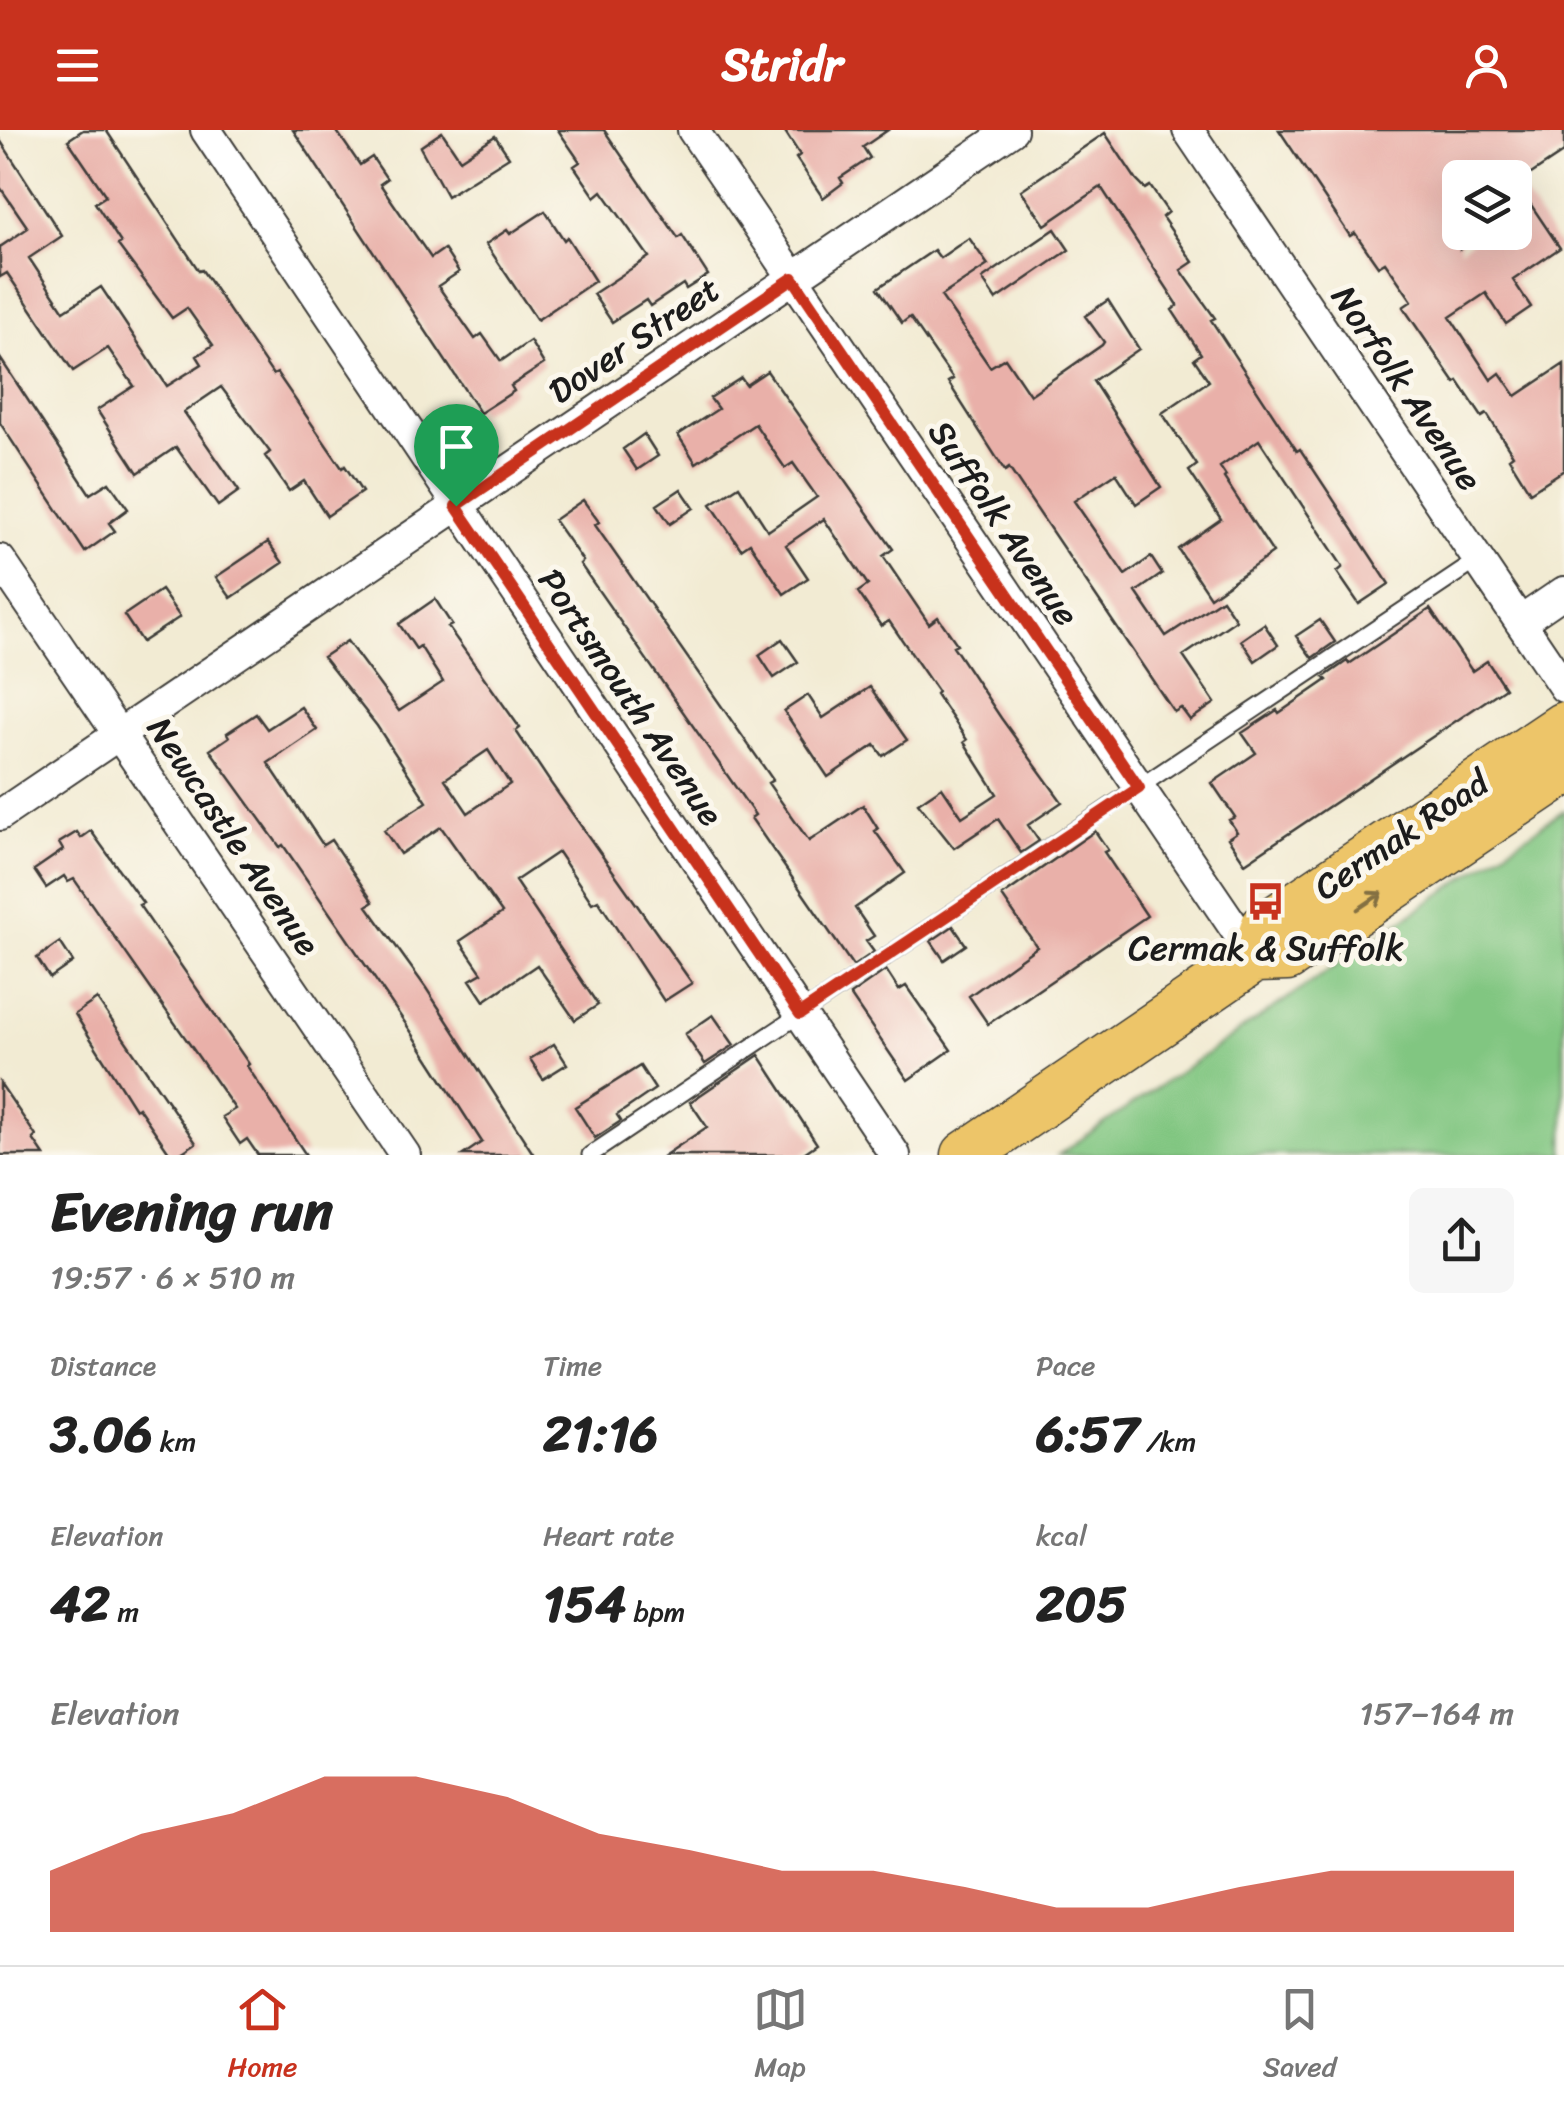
<!DOCTYPE html>
<html lang="en">
<head>
<meta charset="utf-8">
<style>
	:root { --surface:#fff; --page:#f6f6f6; --text:#222; --muted:#767676; --line:#e0e0e0; --accent:#c8321e }
	body { margin:0; font-family:Sriracha,sans-serif; background:var(--page); color:var(--text); height:100vh; display:flex; flex-direction:column; font-size:38px; white-space:nowrap }
	* { box-sizing:border-box; margin:0 }
	p { font-size:32px; color:var(--muted) }
	.icon { flex:none; width:55px; height:55px; fill:none; stroke:currentColor; stroke-width:2; stroke-linecap:round; stroke-linejoin:round }
	.map { position:relative; height:1025px; overflow:hidden }
	.drawer { display:flex; flex-direction:column; background:var(--surface); flex:1 }
	.drawer>* { flex:none }
	.tools { position:absolute; left:1442px; top:30px; display:grid; gap:20px }
	.tools a { display:grid; place-items:center; width:90px; height:90px; border-radius:15px; background:var(--surface); box-shadow:0 10px 40px #0002; font-size:50px }
	.pin { position:absolute; display:grid; place-items:center; width:85px; height:85px; color:#fff; margin:-102px -42px; border-radius:50% 50% 50% 0; rotate:-45deg; box-shadow:0 0 10px #0007 }
	.pin .icon { rotate:45deg }
	.round { display:grid; place-items:center; flex:none; width:105px; height:105px; border-radius:15px; background:var(--page) }
	.summary { display:flex; align-items:center; justify-content:space-between; height:170px; padding:0 50px }
	h1 { font-size:55px; font-weight:700; line-height:75px }
	.stats { display:grid; grid-template-columns:repeat(3,1fr); gap:15px; height:170px; padding:10px 50px }
	.stats div { display:grid; align-content:center }
	.stats b { font-size:50px; font-weight:700 }
	.stats small { font-size:28px; font-weight:400 }
	.stats p { font-size:28px }
	.chart { height:280px; padding:20px 50px }
	.chart p { display:flex; justify-content:space-between }
	.chart svg { width:100%; height:180px; margin-top:10px; fill:var(--accent); opacity:.7 }
	header { display:flex; justify-content:space-between; align-items:center; height:130px; padding:0 50px; background:var(--accent); color:#fff; font-size:45px; font-weight:700 }
	.menu { display:flex; justify-content:space-around; align-items:center; height:140px; border-top:2px solid var(--line); background:var(--surface); font-size:28px; color:var(--muted) }
	.menu a { display:grid; justify-items:center; gap:5px }
	.menu .selected { color:var(--accent) }
	.map>svg:first-child { display:block }
	.green { fill:#81c681; stroke:#4e714e; stroke-width:2.5 }
	.building { fill:#e9b0a9; fill-rule:evenodd }
	.lines { fill:none; stroke-linecap:round; stroke-linejoin:round }
	.lane-casing { stroke:#3c3b37; stroke-width:19 }
	.street-casing { stroke:#3c3b37; stroke-width:34 }
	.primary-casing { stroke:#3c3b37; stroke-width:51 }
	.lane { stroke:#fff; stroke-width:15 }
	.street { stroke:#fff; stroke-width:30 }
	.primary { stroke:#edc569; stroke-width:48 }
	.oneway { stroke:#847042 }
	.route-casing { stroke:#fff; stroke-width:20 }
	.route { stroke:#c8321e; stroke-width:12 }
	.labels { text-anchor:middle; dominant-baseline:central; stroke-width:10; stroke-linejoin:round; paint-order:stroke }
	.street-label { font-size:35px; fill:#1c1c1c; stroke:#fbf7ec }
	.poi-label { font-size:35px; fill:#1c1c1c; stroke:#fbf7ec }
</style>
</head>
<body>
<header><svg class="icon" aria-label="menu" viewBox="0 0 24 24"><path d="M4 6h16M4 12h16M4 18h16"/></svg>Stridr<svg class="icon" aria-label="person" viewBox="0 0 24 24"><circle cx="12" cy="8" r="4"/><path d="M4 21q1-7 8-7t8 7"/></svg></header>
<div class="map">
<svg width="1564" height="1025" viewBox="0 0 1564 1025">
	<rect width="100%" height="100%" fill="#fbf7ec"/>
	<filter id="ink" filterUnits="userSpaceOnUse"><feTurbulence type="fractalNoise" baseFrequency=".01" numOctaves="2"/><feDisplacementMap in="SourceGraphic" scale="20" xChannelSelector="R" yChannelSelector="G"/><feConvolveMatrix kernelMatrix="1 2 1 2 8 2 1 2 1" color-interpolation-filters="sRGB"/></filter>
	<filter id="wash" filterUnits="userSpaceOnUse"><feTurbulence type="fractalNoise" baseFrequency=".0048" numOctaves="4" result="noise"/><feDisplacementMap in="SourceGraphic" scale="40" xChannelSelector="R" yChannelSelector="G"/><feGaussianBlur stdDeviation="2.25" result="paint"/><feColorMatrix in="noise" values="0 0 0 0 0 0 0 0 0 0 0 0 0 0 0 0 0 1.4 0 .05"/><feComposite in="paint" operator="in"/></filter>
	<g filter="url(#wash)">
		<rect width="100%" height="100%" fill="#f2ebd3"/>
		<path class="green" d="M1564 680V1025H1058Z"/>
		<g id="blocks">
			<path class="building" d="M83 0H106L199 141 202 140 273 245 277 243 342 338 345 336 362 362 327 386 304 351 289 361 265 326 270 322 221 257 184 282 239 361 218 376 176 317 138 343 97 280 134 256 108 218 73 241 7 143 0 147V117L28 98 0 57V10L62 106 29 128 64 181 101 157 167 256 202 234 197 226 213 215 187 178 172 188 118 115 121 113 95 73 106 66 68 10Z
				M293 0H336L360 35 372 27 387 49 380 54 431 128 444 119 459 142 438 156 475 209 482 204 501 231 530 211 544 234 511 256 514 261 480 283Z
				M558 0H604L678 108 682 105 708 145 686 159 683 154 650 176 646 170 612 192 593 164 649 127 602 61 595 67 574 36 580 32Z
				M784 0H888L863 17 870 28 840 48 843 53 823 68 796 28 800 25Z
				M1279 0H1564V22L1525 48H1460V119L1484 102H1515V51L1560 118 1513 150 1531 177 1506 194 1486 163 1450 187 1491 250 1500 243 1516 266 1564 234V340L1530 362 1509 328 1513 325 1487 284 1482 287 1458 251 1455 253 1403 177 1412 171 1385 132 1378 136 1355 103 1350 106Z
				M442 2 460 29 495 6 509 27 447 66 420 17Z
				M1105 3 1137 51 1145 59 1150 56 1168 82 1162 87 1193 132 1181 140 1215 188 1211 190 1297 321 1300 319 1389 454 1359 474 1337 442 1343 437 1259 310 1220 337 1226 346 1224 348 1273 423 1210 467 1178 419 1221 389 1189 341 1197 335 1162 283 1209 251 1194 229 1201 224 1172 180 1178 175 1101 57 1045 95 1021 60Z
				M545 81 564 110 567 107 595 151 537 190 486 114 507 100 510 104Z
				M1055 99 1069 120 996 170 982 149Z
				M969 108 988 135 941 166 990 237 1005 228 1030 265 1102 215 1104 212 1085 186 1108 170 1139 219 1093 251 1161 357 1136 374 1116 343 1074 371 1125 445 1151 427 1162 444 1136 462 1166 506 1222 469 1236 490 1183 526 1215 573 1190 590 1181 578 1174 582 1009 338 1005 341 948 252 953 249 910 187 902 193 878 158 934 120 940 128Z
				M0 228 90 364 109 352 128 379 109 393 115 401 85 422 0 293Z
				M767 241 893 419 883 426 929 494 938 487 957 514 953 516 1001 588 1062 672 1028 695 1039 711 1021 723 998 689 954 718 918 673 942 657 962 687 997 664 964 612 967 610 936 564 938 562 889 491 881 496 858 462 868 455 824 389 786 415 808 448 784 464 750 413 741 419 711 374 739 356 768 401 817 367 793 333 785 338 755 294 696 333 678 305 718 279 710 268 741 248 746 255Z
				M644 304 658 326 637 340 623 319Z
				M681 359 694 378 670 394 657 375Z
				M583 370 599 392 595 395 773 650 768 653 809 711 863 675 878 699 875 701 905 743 855 778 874 806 866 811 874 822 853 836 751 688 755 685 580 434 583 431 554 390Z
				M268 412 283 433 231 468 216 447Z
				M161 460 180 487 142 512 124 485Z
				M435 469 452 495 448 497 520 598 516 601 550 652 692 853 664 871 598 770 592 773 558 722 515 751 598 875 575 890 537 835 484 871 470 850 482 843 460 811 502 783 441 697 400 724 384 700 427 672 377 596 323 527 347 511 399 581 443 552 420 516 416 519 399 494ZM488 620 510 654 468 683 445 649Z
				M1430 479 1472 541 1487 531 1505 558 1245 733 1228 708 1237 702 1229 690 1235 687 1212 653 1256 623 1242 603 1277 580 1279 583 1327 550 1324 547 1347 531 1349 534Z
				M1320 490 1335 512 1312 528 1296 506Z
				M1264 494 1278 515 1255 531 1241 510Z
				M782 509 798 532 774 548 759 525Z
				M870 557 907 610 883 626 875 615 828 647 784 581 808 565 823 588Z
				M301 577 317 600 268 633 323 715 331 710 373 772 367 776 426 858 534 1025H463L482 1012 410 900 283 715 280 717 210 620 229 607 227 603 256 584 267 599Z
				M91 701 143 773 139 775 249 934 247 936 306 1025H258L247 1009 240 1014 222 987 235 979 74 749 68 752 64 746 46 758 34 740 63 720 59 713 77 702 81 708Z
				M1095 701 1108 720 1104 722 1147 786 988 894 969 866 1037 817 1002 766Z
				M953 796 966 815 944 830 931 811Z
				M60 812 73 832 50 848 37 828Z
				M886 840 899 860 906 856 951 920 908 950 850 865Z
				M97 869 196 1013 178 1025H171L138 977 135 979 75 884Z
				M713 885 734 915 705 934 685 904Z
				M554 914 567 934 543 949 530 929Z
				M759 925 817 1014 801 1025H665L707 997 690 972Z
				M640 936 655 959 617 985 621 991 595 1008 575 977Z
				M0 953 36 1006 33 1009 44 1025H0Z"/>
		</g>
	</g>
	<g filter="url(#ink)">
		<use href="#blocks" fill-opacity="0" stroke="#3c3b37" stroke-width="2.5"/>
		<g class="lines">
			<defs>
				<path id="lane" d="M590 1025 1478 430"/>
				<path id="street" d="M206 0 895 1025
					M693 0 1255 828
					M1188 0 1564 557
					M0 430 405 1025
					M1520 492 1564 462
					M0 685 1012 0"/>
				<path id="primary" d="M1255 828 1265 797 1564 596
					M966 1025 1255 828 1287 827 1564 641"/>
			</defs>
			<use href="#lane" class="lane-casing"/>
			<use href="#street" class="street-casing"/>
			<use href="#primary" class="primary-casing"/>
			<use href="#lane" class="lane"/>
			<use href="#street" class="street"/>
			<use href="#primary" class="primary"/>
		</g>
		<defs><path id="oneway-shaft" d="M-6 0H5M1.5-3L5.5 0L1.5 3" fill="none" stroke-width="1.6" stroke-linecap="round" stroke-linejoin="round" transform="scale(2.5)"/></defs>
		<use class="oneway" href="#oneway-shaft" transform="translate(1370 771) rotate(-34)"/>
	</g>
	<g class="lines" filter="url(#ink)">
		<defs>
			<path id="route" d="M793 148 1139 658 800 884 456 376Z"/>
		</defs>
		<use href="#route" class="route-casing"/>
		<use href="#route" class="route"/>
	</g>
	<defs>
		<symbol id="bus-bare" viewBox="-9 -9 18 18"><path d="M-5-6H5V4H4V6H2V4H-2V6H-4V4H-5ZM-3.5-4V0h7V-4ZM-3.5 1.2v1.5H-2V1.2ZM2 1.2v1.5H3.5V1.2Z" fill="#c8321e" stroke="#fbf7ec" stroke-width="2.5" paint-order="stroke"/></symbol>
	</defs>
	<g fill-rule="evenodd">
		<use href="#bus-bare" x="1238" y="744" width="55" height="55"/>
	</g>
	<g class="labels">
		<g class="street-label">
			<text transform="translate(634 210) rotate(-34)">Dover Street</text>
			<text transform="translate(1407 258) rotate(56)">Norfolk Avenue</text>
			<text transform="translate(1004 393) rotate(56)">Suffolk Avenue</text>
			<text transform="translate(631 567) rotate(56)">Portsmouth Avenue</text>
			<text transform="translate(1401 705) rotate(-34)">Cermak Road</text>
			<text transform="translate(234 706) rotate(56)">Newcastle Avenue</text>
		</g>
		<g class="poi-label">
			<text x="1266" y="818">Cermak &amp; Suffolk</text>
		</g>
	</g>
</svg>
<div class="tools">
<a><svg class="icon" aria-label="layers" viewBox="0 0 24 24"><path d="M12 4l9 5-9 5-9-5zM3 14l9 5 9-5"/></svg></a>
</div>
<div class="pin" style="left:456px;top:376px;background:#1e9e55"><svg class="icon" aria-label="arrive" viewBox="0 0 24 24"><path d="M6 21V4h12l-3 4 3 4H6"/></svg></div>
</div>
<section class="drawer">
<div class="summary"><div><h1>Evening run</h1><p>19:57 · 6 × 510 m</p></div><a class="round"><svg class="icon" aria-label="share" viewBox="0 0 24 24"><path d="M12 15V3M7 8l5-5 5 5M5 13v7h14v-7"/></svg></a></div>
<div class="stats">
<div><p>Distance</p><b>3.06<small> km</small></b></div>
<div><p>Time</p><b>21:16</b></div>
<div><p>Pace</p><b>6:57<small> /km</small></b></div>
</div>
<div class="stats">
<div><p>Elevation</p><b>42<small> m</small></b></div>
<div><p>Heart rate</p><b>154<small> bpm</small></b></div>
<div><p>kcal</p><b>205</b></div>
</div>
<div class="chart"><p><span>Elevation</span>157–164 m</p>
<svg viewBox="0 0 160 44" preserveAspectRatio="none"><path d="M0 44V29L10 20L20 15L30 6L40 6L50 11L60 20L70 24L80 29L90 29L100 33L110 38L120 38L130 33L140 29L150 29L160 29V44z"/></svg>
</div>
</section>
<nav class="menu">
<a class="selected"><svg class="icon" aria-label="home" viewBox="0 0 24 24"><path d="M3 11l9-7 9 7M6 9v11h12V9"/></svg>Home</a>
<a><svg class="icon" aria-label="map" viewBox="0 0 24 24"><path d="M3 6l6-2 6 2 6-2v14l-6 2-6-2-6 2zM9 4v14M15 6v14"/></svg>Map</a>
<a><svg class="icon" aria-label="saved" viewBox="0 0 24 24"><path d="M7 4h10v16l-5-4-5 4z"/></svg>Saved</a>
</nav>
</body>
</html>
